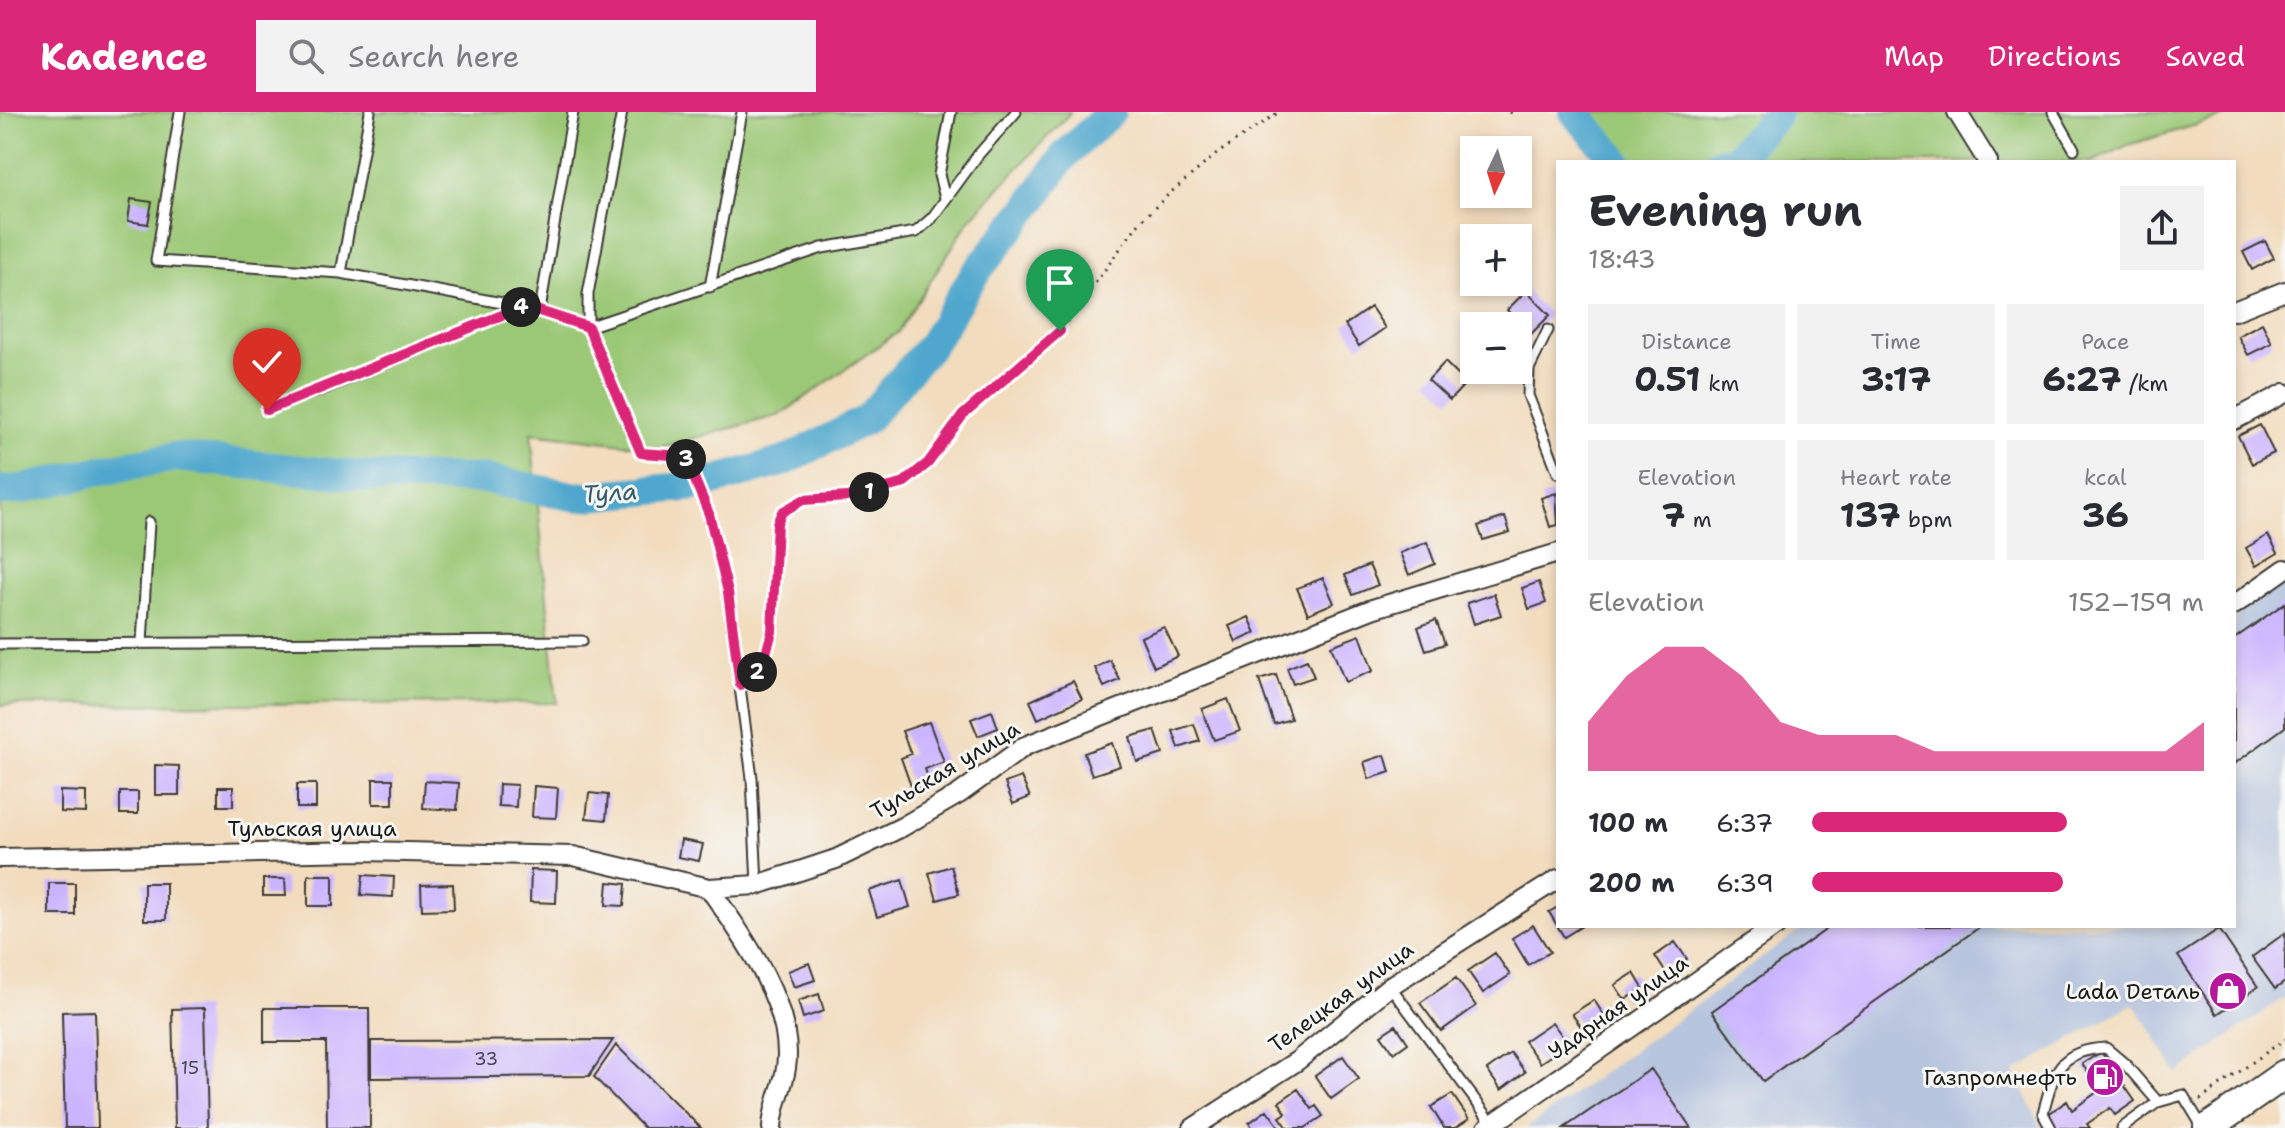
<!DOCTYPE html>
<html lang="en">
<head>
<meta charset="utf-8">
<style>
	:root { --surface:#fff; --page:#f2f2f3; --text:#2b2b33; --muted:#7c7c81; --accent:#db2777 }
	body { margin:0; font-family:"Shantell Sans",sans-serif; background:var(--page); color:var(--text); height:100vh; display:flex; flex-direction:column; font-size:30px; white-space:nowrap }
	* { box-sizing:border-box; margin:0 }
	p { font-size:26px; color:var(--muted) }
	.icon { flex:none; width:44px; height:44px; fill:none; stroke:currentColor; stroke-width:2; stroke-linecap:round; stroke-linejoin:round }
	.map { position:relative; flex:1; overflow:hidden }
	.sheet { position:absolute; left:1556px; top:48px; width:680px; height:768px; display:flex; flex-direction:column; background:var(--surface); border-radius:0px; box-shadow:0 4px 12px #0003 }
	.sheet>* { flex:none }
	.needle { width:52px; rotate:184deg }
	.controls { position:absolute; left:1460px; top:24px; display:grid; gap:16px }
	.controls a { display:grid; place-items:center; width:72px; height:72px; border-radius:0px; background:var(--surface); box-shadow:0 4px 12px #0003; font-size:40px }
	.pin { position:absolute; display:grid; place-items:center; width:68px; height:68px; color:#fff; margin:-82px -34px; border-radius:50% 50% 50% 0; rotate:-45deg; box-shadow:0 0 8px #0007 }
	.pin .icon { rotate:45deg }
	.km { position:absolute; width:40px; height:40px; margin:-20px; border-radius:50%; background:#222; color:#fff; font-size:22px; line-height:40px; text-align:center }
	.round { display:grid; place-items:center; flex:none; width:84px; height:84px; border-radius:0px; background:var(--page) }
	.head { display:flex; align-items:center; justify-content:space-between; height:136px; padding:0 32px }
	h1 { font-size:44px; font-weight:700; line-height:60px }
	.stats { display:grid; grid-template-columns:repeat(3,1fr); gap:12px; height:136px; padding:8px 32px }
	.stats div { display:grid; align-content:center; border-radius:0px; background:var(--page); text-align:center }
	.stats b { font-size:34px; font-weight:700 }
	.stats small { font-size:22px; font-weight:400 }
	.stats p { font-size:22px }
	.chart { height:224px; padding:16px 32px }
	.chart p { display:flex; justify-content:space-between }
	.chart svg { width:100%; height:144px; margin-top:8px; fill:var(--accent); opacity:.7 }
	ul { padding:0 32px; list-style:none; font-size:26px }
	li { display:grid; grid-template-columns:128px 96px 1fr; align-items:center; height:60px }
	li i { height:20px; border-radius:10px; background:var(--accent) }
	header { display:flex; align-items:center; gap:48px; box-sizing:border-box; height:112px; padding:0 40px; background:var(--accent); color:#fff }
	header strong { font-size:38px }
	nav { display:flex; gap:44px; margin-inline-start:auto; font-size:28px }
	.search { width:560px; height:72px; background:var(--page); display:flex; align-items:center; gap:20px; box-sizing:border-box; padding:0 28px; border-radius:0px; color:var(--muted); font-size:30px }
	.map>svg:first-child { display:block }
	.industrial { fill:#b7c5de }
	.green { fill:#9bc876; stroke:#5c7249; stroke-width:2 }
	.lines { fill:none; stroke-linecap:round; stroke-linejoin:round }
	.river { stroke:#50a7cd; stroke-width:30 }
	.building { fill:#cbb4ff }
	.service-casing { stroke:#3c3934; stroke-width:13 }
	.minor-casing { stroke:#3c3934; stroke-width:22 }
	.primary-casing { stroke:#3c3934; stroke-width:32 }
	.path { stroke:#3c3934; stroke-width:3; stroke-dasharray:2 6; stroke-linecap:butt }
	.service { stroke:#fff; stroke-width:9 }
	.minor { stroke:#fff; stroke-width:18 }
	.primary { stroke:#fff; stroke-width:28 }
	.route-casing { stroke:#fff; stroke-width:16 }
	.route { stroke:#db2777; stroke-width:10 }
	.labels { text-anchor:middle; dominant-baseline:central; stroke-width:6; stroke-linejoin:round; paint-order:stroke }
	.number-label { font-size:18px; fill:#484255 }
	.street-label { font-size:22px; fill:#1c1c1c; stroke:#f6f6f2 }
	.poi-label { font-size:22px; fill:#1c1c1c; stroke:#f6f6f2; text-anchor:end }
	.water-label { font-size:24px; font-style:italic; fill:#335b6c; stroke:#f6f6f2 }
</style>
</head>
<body>
<header>
<strong>Kadence</strong>
<div class="search"><svg class="icon" aria-label="search" viewBox="0 0 24 24"><circle cx="10" cy="10" r="6"/><path d="M15 15l6 6"/></svg>Search here</div>
<nav><a>Map</a><a>Directions</a><a>Saved</a></nav>
</header>
<div class="map">
<svg width="2285" height="1016" viewBox="0 0 2285 1016">
	<rect width="100%" height="100%" fill="#f6f6f2"/>
	<filter id="ink" filterUnits="userSpaceOnUse"><feTurbulence type="fractalNoise" baseFrequency=".0125" numOctaves="2"/><feDisplacementMap in="SourceGraphic" scale="16" xChannelSelector="R" yChannelSelector="G"/><feConvolveMatrix kernelMatrix="1 2 1 2 8 2 1 2 1" color-interpolation-filters="sRGB"/></filter>
	<filter id="wash" filterUnits="userSpaceOnUse"><feTurbulence type="fractalNoise" baseFrequency=".006" numOctaves="4" result="noise"/><feDisplacementMap in="SourceGraphic" scale="32" xChannelSelector="R" yChannelSelector="G"/><feGaussianBlur stdDeviation="1.8" result="paint"/><feColorMatrix in="noise" values="0 0 0 0 0 0 0 0 0 0 0 0 0 0 0 0 0 1.4 0 .05"/><feComposite in="paint" operator="in"/></filter>
	<g filter="url(#wash)">
		<rect width="100%" height="100%" fill="#f2dcbd"/>
		<path class="industrial" d="M2285 469V885L2177 961 2134 891 2014 960 2042 1016H1527L1806 814H2234V506Z"/>
		<path class="green" d="M0 0H1071L970 107 898 220 780 303 657 336 531 321 557 591 0 593Z
			M1562 0H2241L2128 33 2092 50H1623Z"/>
		<g class="lines">
			<path class="river" d="M1574 0 1618 50
				M1719 50 1733 48 1771 9 1777 0
				M0 379 23 377 102 358 176 345 369 365 485 367 577 385 696 374 785 349 867 307 931 233 974 163 1029 94 1064 44 1111 0"/>
		</g>
		<g id="blocks">
			<path class="building" d="M131 87 152 90 148 112 128 109Z
				M2265 129 2274 146 2252 158 2243 140Z
				M1526 179 1550 203 1531 222 1507 198Z
				M1371 195 1385 216 1359 234 1345 213Z
				M2262 211 2272 231 2248 243 2238 224Z
				M1445 250 1466 271 1450 288 1428 268Z
				M2260 313 2274 341 2252 352 2238 324Z
				M1556 381 1558 413 1550 415 1541 386Z
				M1505 405 1510 420 1483 428 1478 414Z
				M2268 423 2278 441 2256 454 2246 436Z
				M1427 430 1435 452 1409 463 1400 441Z
				M1369 453 1378 473 1353 483 1345 463Z
				M1323 466 1334 491 1308 502 1297 476Z
				M1539 470 1546 491 1529 497 1522 476Z
				M1494 482 1501 503 1474 512 1467 491Z
				M2285 491V615L2234 652V527Z
				M1249 505 1256 521 1236 530 1229 514Z
				M1436 508 1445 532 1426 538 1418 515Z
				M1164 515 1178 544 1154 555 1141 525Z
				M1360 523 1373 559 1345 570 1331 534Z
				M1110 548 1120 568 1104 575 1095 556Z
				M1307 548 1314 565 1293 572 1287 556Z
				M1276 563 1291 607 1274 612 1259 568Z
				M1073 569 1082 587 1038 607 1030 589Z
				M1228 587 1240 619 1214 628 1202 597Z
				M992 599 998 616 978 624 971 607Z
				M929 610 944 650 925 657 930 671 912 677 901 646 911 642 902 619Z
				M1194 612 1200 629 1179 636 1173 619Z
				M1155 618 1163 642 1137 650 1130 625Z
				M1112 631 1120 654 1092 663 1084 641Z
				M1385 643 1390 660 1369 667 1364 650Z
				M155 653 179 654V683H155Z
				M1021 665 1030 685 1013 692 1005 671Z
				M373 667H393V692H373Z
				M425 669 459 671 457 698 423 696Z
				M297 672H316V696H297Z
				M499 672 517 673 516 695 498 694Z
				M534 674 558 676 556 706 532 705Z
				M218 675H233V694H218Z
				M60 679 86 680V701L60 700Z
				M120 680H138V702H120Z
				M589 681 608 683 606 708 586 706Z
				M681 728 703 732 699 749 678 745Z
				M951 754 959 782 937 788 929 761Z
				M531 758 557 759 556 791 530 790Z
				M308 763H333V794H308Z
				M363 763 394 765 393 785 361 783Z
				M263 767H285L286 784H263Z
				M902 768 910 795 877 805 869 779Z
				M608 770 626 772 624 794 606 793Z
				M49 771H75V803H49Z
				M144 771H166V808H144Z
				M453 772 454 797 422 798 421 773Z
				M1558 795V814H1582L1564 825 1549 800Z
				M1533 813 1550 840 1528 853 1512 826Z
				M1831 814H1981L1763 969 1712 899Z
				M2219 817 2258 875 2217 902 2178 844Z
				M2285 821V870L2275 877 2252 845Z
				M1675 830 1687 847 1666 861 1655 844Z
				M1495 841 1510 863 1483 881 1468 859Z
				M809 851 815 868 794 875 788 859Z
				M1634 861 1643 876 1625 888 1615 873Z
				M1456 866 1476 894 1441 919 1420 891Z
				M819 882 824 899 803 906 798 889Z
				M1594 888 1605 905 1584 919 1572 902Z
				M205 896 208 1016H175L172 897Z
				M264 896H369L370 1016H327L326 930H264Z
				M95 899 98 1016H65L62 900Z
				M1552 910 1568 932 1540 951 1524 929Z
				M1396 913 1408 931 1394 941 1381 923Z
				M613 928 589 964 371 966V929Z
				M616 933 701 1016H644L594 965Z
				M2101 940 2135 989 2115 1003 2110 996 2087 1012 2090 1016H2057L2047 1003 2067 989 2072 998 2100 978 2082 952Z
				M1511 941 1525 960 1501 978 1487 958Z
				M1343 944 1359 967 1331 987 1315 964Z
				M1651 957 1691 1016H1564Z
				M1298 977 1312 997 1316 994 1323 1004 1305 1016H1288L1280 1005 1286 1001 1279 990Z
				M1452 982 1469 1007 1455 1016H1444L1431 995Z
				M1267 998 1280 1016H1253L1249 1011Z"/>
		</g>
	</g>
	<g filter="url(#ink)">
		<use href="#blocks" fill-opacity="0" stroke="#3c3934" stroke-width="2"/>
		<g class="lines">
			<defs>
				<path id="service" d="M180 0 156 149 341 161 540 198 573 0
					M622 0 588 182V215L641 341 685 344
					M2053 0 2074 37
					M945 86 939 63 951 0
					M341 161 370 0
					M710 175 742 0
					M1548 218 1529 257 1528 283 1558 361
					M267 298 319 279 524 194 588 215 822 136 916 120 932 106 978 43 1016 0
					M709 402 728 480 737 552 752 666 757 773
					M142 531 149 410
					M0 532 582 529
					M1390 874 1493 1012
					M2051 1016 2043 1001C2054 959 2059 938 2106 936L2125 952 2158 990
					M2122 1016 2158 990 2183 983 2203 1016"/>
				<path id="minor" d="M1957 0 1988 50
					M2234 199 2285 179
					M2234 308 2285 281
					M2234 493 2285 457
					M0 746 365 739 573 744 709 776 757 773 836 747 902 715 959 682 1025 634 1372 497 1558 441
					M709 776C742 823 795 895 786 956 783 977 773 992 772 1016
					M1193 1016 1297 949 1390 874 1558 767
					M1487 1016 1776 814"/>
				<path id="primary" d="M2208 1016 2285 962"/>
			</defs>
			<use href="#service" class="service-casing"/>
			<use href="#minor" class="minor-casing"/>
			<use href="#primary" class="primary-casing"/>
			<path class="path" d="M1510 0 1515 3
				M689 354 705 391
				M752 563 762 555 772 520 777 411 782 400 803 388 847 385 902 372 928 351 963 303 1060 219 1139 111 1170 81 1218 41 1279 0
				M2200 988 2285 927"/>
			<use href="#service" class="service"/>
			<use href="#minor" class="minor"/>
			<use href="#primary" class="primary"/>
		</g>
	</g>
	<g class="lines" filter="url(#ink)">
		<defs>
			<path id="route" d="M267 298 524 194 588 215 641 341 685 344 709 402 728 480 740 573 762 555 772 520 777 411 782 400 803 388 847 385 902 372 928 351 963 303 1060 219"/>
		</defs>
		<use href="#route" class="route-casing"/>
		<use href="#route" class="route"/>
	</g>
	<defs>
		<symbol id="shop-disc" viewBox="-11 -11 22 22"><circle r="9.5" fill="#b5179e" stroke="#f6f6f2"/><path d="M-5-2.5h2.3a2.7 3.5 0 0 1 5.4 0H5L5.5 6h-11ZM-1.5-2.5h3a1.5 2.3 0 0 0-3 0Z" fill="#fff"/></symbol>
		<symbol id="fuel-disc" viewBox="-11 -11 22 22"><circle r="9.5" fill="#b5179e" stroke="#f6f6f2"/><path d="M-5.5-6h7V0h2V4h1.3V-2.5L3-4.5l.8-.8L6-3V5H2.5V1h-1V6h-7ZM-4.2-4.7v3.2H.2V-4.7Z" fill="#fff"/></symbol>
	</defs>
	<g fill-rule="evenodd">
		<use href="#shop-disc" x="2206" y="857" width="44" height="44"/>
		<use href="#fuel-disc" x="2083" y="943" width="44" height="44"/>
	</g>
	<g class="labels">
		<g class="number-label">
			<text x="486" y="947">33</text>
			<text x="190" y="956">15</text>
		</g>
		<g class="street-label">
			<text transform="translate(945 658) rotate(-31)">Тульская улица</text>
			<text x="312" y="716">Тульская улица</text>
			<text transform="translate(1341 885) rotate(-36)">Телецкая улица</text>
			<text transform="translate(1618 895) rotate(-35)">Ударная улица</text>
		</g>
		<g class="poi-label">
			<text x="2200" y="879">Lada Dеталь</text>
			<text x="2077" y="965">Газпромнефть</text>
		</g>
		<g class="water-label">
			<text transform="translate(610 381) rotate(-4)">Тула</text>
		</g>
	</g>
</svg>
<div class="controls">
<a><svg class="needle" viewBox="-14 -14 28 28"><path d="M0-13l5 13h-10z" fill="#e53935"/><path d="M0 13l5-13h-10z" fill="#7c7c81"/></svg></a>
<a>+</a>
<a>−</a>
</div>
<div class="pin" style="left:1060px;top:219px;background:#1e9e55"><svg class="icon" aria-label="arrive" viewBox="0 0 24 24"><path d="M6 21V4h12l-3 4 3 4H6"/></svg></div>
<div class="pin" style="left:267px;top:298px;background:#d93025"><svg class="icon" aria-label="check" viewBox="0 0 24 24"><path d="M5 12l5 5 9-10"/></svg></div>
<b class="km" style="left:869px;top:380px">1</b>
<b class="km" style="left:757px;top:560px">2</b>
<b class="km" style="left:686px;top:347px">3</b>
<b class="km" style="left:521px;top:195px">4</b>
<section class="sheet">
<div class="head"><div><h1>Evening run</h1><p>18:43</p></div><a class="round"><svg class="icon" aria-label="share" viewBox="0 0 24 24"><path d="M12 15V3M7 8l5-5 5 5M5 13v7h14v-7"/></svg></a></div>
<div class="stats">
<div><p>Distance</p><b>0.51<small> km</small></b></div>
<div><p>Time</p><b>3:17</b></div>
<div><p>Pace</p><b>6:27<small> /km</small></b></div>
</div>
<div class="stats">
<div><p>Elevation</p><b>7<small> m</small></b></div>
<div><p>Heart rate</p><b>137<small> bpm</small></b></div>
<div><p>kcal</p><b>36</b></div>
</div>
<div class="chart"><p><span>Elevation</span>152–159 m</p>
<svg viewBox="0 0 160 44" preserveAspectRatio="none"><path d="M0 44V29L10 15L20 6L30 6L40 15L50 29L60 33L70 33L80 33L90 38L100 38L110 38L120 38L130 38L140 38L150 38L160 29V44z"/></svg>
</div>
<ul>
<li><b>100 m</b>6:37<i style="width:65%"></i></li>
<li><b>200 m</b>6:39<i style="width:64%"></i></li>
</ul>
</section>
</div>
</body>
</html>
